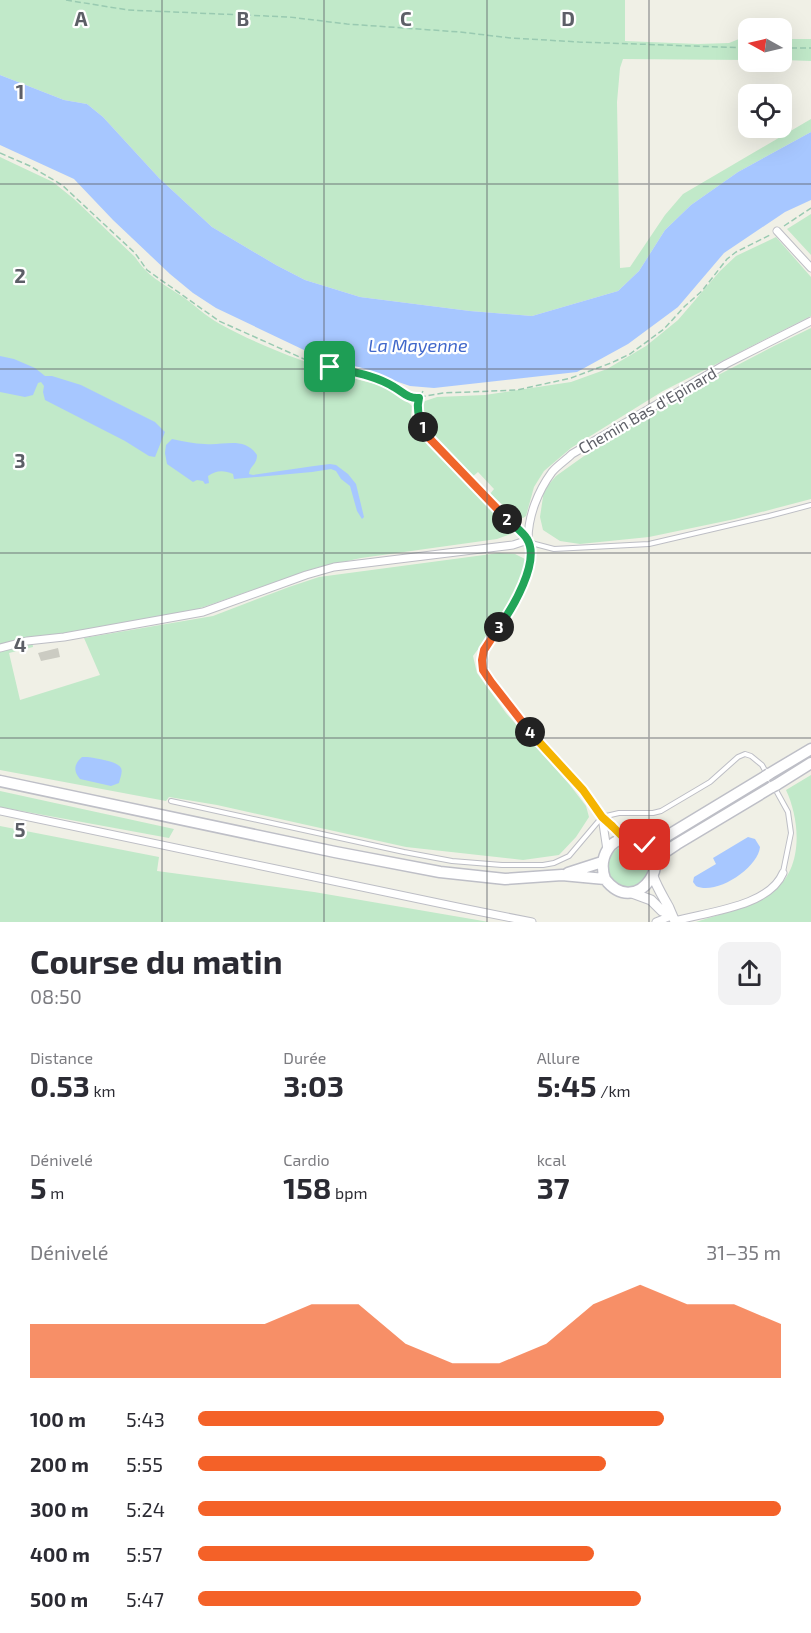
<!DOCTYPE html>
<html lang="fr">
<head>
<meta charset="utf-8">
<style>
	:root { --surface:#fff; --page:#f2f2f3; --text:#2b2b33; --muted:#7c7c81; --accent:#f46128 }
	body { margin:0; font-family:"Exo 2",sans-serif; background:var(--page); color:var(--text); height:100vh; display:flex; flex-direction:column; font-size:22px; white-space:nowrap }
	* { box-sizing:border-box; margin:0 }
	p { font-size:20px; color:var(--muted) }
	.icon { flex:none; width:33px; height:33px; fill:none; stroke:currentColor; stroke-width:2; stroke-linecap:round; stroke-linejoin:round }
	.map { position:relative; height:922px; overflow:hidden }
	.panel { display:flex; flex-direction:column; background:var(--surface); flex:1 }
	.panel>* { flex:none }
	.needle { width:39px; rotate:278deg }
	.fabs { position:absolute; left:738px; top:18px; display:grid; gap:12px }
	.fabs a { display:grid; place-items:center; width:54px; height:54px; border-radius:12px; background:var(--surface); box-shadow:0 6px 24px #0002; font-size:30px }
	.pin { position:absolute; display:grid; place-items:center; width:51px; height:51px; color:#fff; margin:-26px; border-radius:12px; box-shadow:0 3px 9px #0006 }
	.km { position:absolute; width:30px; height:30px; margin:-15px; border-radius:50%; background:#222; color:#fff; font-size:16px; line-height:30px; text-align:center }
	.round { display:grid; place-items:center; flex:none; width:63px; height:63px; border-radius:12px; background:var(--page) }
	.overview { display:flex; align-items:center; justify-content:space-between; height:102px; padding:0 30px }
	h1 { font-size:33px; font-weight:700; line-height:45px }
	.figures { display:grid; grid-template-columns:repeat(3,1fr); gap:9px; height:102px; padding:6px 30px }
	.figures div { display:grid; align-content:center }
	.figures b { font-size:30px; font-weight:700 }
	.figures small { font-size:16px; font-weight:400 }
	.figures p { font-size:16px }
	.chart { height:168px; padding:12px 30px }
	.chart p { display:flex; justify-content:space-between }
	.chart svg { width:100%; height:108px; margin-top:6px; fill:var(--accent); opacity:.7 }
	ul { padding:0 30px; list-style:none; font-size:20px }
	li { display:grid; grid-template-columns:96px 72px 1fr; align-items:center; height:45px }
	li i { height:15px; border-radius:8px; background:var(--accent) }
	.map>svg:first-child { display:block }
	.green { fill:#c1e9c9 }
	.water { fill:#a7c7ff }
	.building { fill:#cbcbc2 }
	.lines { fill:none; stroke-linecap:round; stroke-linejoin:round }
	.service-casing { stroke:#bdbec5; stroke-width:6 }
	.minor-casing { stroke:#bdbec5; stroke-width:9 }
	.tertiary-casing { stroke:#bdbec5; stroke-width:11 }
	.secondary-casing { stroke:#bebfc7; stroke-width:13 }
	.path { stroke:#99cab1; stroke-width:1.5; stroke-dasharray:6 3; stroke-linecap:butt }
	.service { stroke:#fff; stroke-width:4 }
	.minor { stroke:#fff; stroke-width:7 }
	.tertiary { stroke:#fff; stroke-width:9 }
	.secondary { stroke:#fff; stroke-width:10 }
	.secondary-bridge-casing { stroke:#bebfc7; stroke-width:13; stroke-linecap:butt }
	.secondary-bridge { stroke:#fff; stroke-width:10 }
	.split-1-casing { stroke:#fff; stroke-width:12 }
	.split-2-casing { stroke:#fff; stroke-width:12 }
	.split-3-casing { stroke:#fff; stroke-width:12 }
	.split-4-casing { stroke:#fff; stroke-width:12 }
	.split-5-casing { stroke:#fff; stroke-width:12 }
	.split-6-casing { stroke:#fff; stroke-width:12 }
	.split-1 { stroke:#22a559; stroke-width:8 }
	.split-2 { stroke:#f0652b; stroke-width:8 }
	.split-3 { stroke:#22a559; stroke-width:8 }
	.split-4 { stroke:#f0652b; stroke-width:8 }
	.split-5 { stroke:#f5b400; stroke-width:8 }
	.split-6 { stroke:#f5b400; stroke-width:8 }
	.grid { fill:none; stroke:#5d5f67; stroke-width:1.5; stroke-opacity:0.55 }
	.labels { text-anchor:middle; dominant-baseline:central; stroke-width:4.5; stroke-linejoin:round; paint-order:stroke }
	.street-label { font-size:16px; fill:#5d5f67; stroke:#fff }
	.water-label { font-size:18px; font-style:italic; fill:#4168cb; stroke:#fff }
	.grid-label { font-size:20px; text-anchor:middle; font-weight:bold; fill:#5d5f67; stroke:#fff; stroke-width:4.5; stroke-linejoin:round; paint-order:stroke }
</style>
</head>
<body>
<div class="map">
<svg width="811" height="922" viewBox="0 0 811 922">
	<rect width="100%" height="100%" fill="#f0f0e6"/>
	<path class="green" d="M0 0H625V41L698 44 729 43 739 39H748V60L623 59 620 68 617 102 620 268 630 267 665 215 683 194 811 119V132L738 172 691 205 665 230 639 271 618 291 532 316 470 311 360 297 305 280 276 265 212 227 159 178 103 117 87 104 64 100 0 75Z
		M782 39H811V61L782 60Z
		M0 157 53 182 74 199 135 257C148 277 161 282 180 295 194 304 205 316 220 324 260 346 304 362 347 376 376 386 389 383 412 406L411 417 429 445 506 520 512 527 513 533 497 539 361 558 316 568 186 613 32 639 33 647 9 653 20 700 100 675 84 638 213 616 289 587 319 577 499 553 515 554 525 559C523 590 491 632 473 656L477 673 506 713 569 784 586 806 589 817 576 837 559 855 523 860 406 847 217 805 169 797 166 801 0 770Z
		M811 214V255L787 229Z
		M776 237 811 277V316L663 391 571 448 544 471 534 487 526 516 523 518 517 517 490 494 494 489 478 472 471 478 426 428 419 414 420 406 425 401 437 397 485 395 571 382 607 369 646 346 678 320 720 271 736 256Z
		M811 328V499L735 519 649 537 580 544 560 541 543 530 540 517 544 490 556 476 584 456 699 385 774 346Z
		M811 775V922H696C720 914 747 908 769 894 804 873 801 822 786 790Z
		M0 791 174 829 169 838 0 807Z
		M0 826 159 857 157 871 314 892 489 922H0Z
		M607 867a21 21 0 1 1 42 0a21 21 0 1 1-42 0Z"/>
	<path class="water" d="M0 75 64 100 87 104 103 117 159 178 212 227 276 265 305 280 360 297 470 311 532 316 618 291 639 271 665 230 691 205 738 172 811 132V200L785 212 724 253 678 307 628 344 577 372 434 388 410 386 304 350 216 308 193 293 170 274 113 220 74 179 0 145Z
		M0 356 14 359 35 368 45 376H52L81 385 155 422 165 432 155 457 149 456 125 441 45 400 43 392 44 386 41 382 38 383 33 395 25 397 0 392Z
		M172 439C183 441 194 444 205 444 224 446 244 436 257 455 257 465 250 465 249 474L253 475 314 466 330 464 336 465 348 474 356 484 364 517 362 519 357 511 350 486 341 479 336 471 331 469 312 472 234 479 233 474C224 470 216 470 208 476L209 483 205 484 203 481 197 480 193 482 167 464 165 453 166 445Z
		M82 757H87C94 758 118 761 121 768 123 772 120 778 119 783L111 786 80 779C73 771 74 764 82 757Z
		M748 837 755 839 760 847C758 868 716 896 696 886L693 882 694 877 716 864 713 858Z"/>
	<path class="building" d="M58 648 60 657 41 661 38 653Z"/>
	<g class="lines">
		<defs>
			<path id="service" d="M528 540 535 544 554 549 649 544 769 516 811 505
				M171 801 404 852 452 861 502 865H543L554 863 569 856 602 817 619 813H653L661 811 710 782 738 757 745 754 751 756 762 765 788 812 791 833 783 872"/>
			<path id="minor" d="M777 231 811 268
				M0 648 27 641 64 637 203 612 306 575 334 567 513 545 528 540
				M0 811 462 908 532 922
				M602 817 607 850
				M626 840C619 832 610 826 603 818 596 810 591 800 584 792 565 769 481 685 482 659 482 645 501 625 509 613 516 602 529 575 531 562 532 555 528 547 528 540 528 516 538 491 552 472 558 465 566 460 572 454L726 364 811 321
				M675 921C706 912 769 907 783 873
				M656 922 671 916"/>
			<path id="tertiary" d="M653 876C657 887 662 895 667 904 671 910 671 916 676 922
				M632 893 651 900 662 911 671 915"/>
			<path id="secondary" d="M769 774 811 749
				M0 781 335 852 440 872 505 879 562 875 605 879C638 922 682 851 634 840 609 834 598 859 605 879
				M776 785 811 763
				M642 843H651L662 839 766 776
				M655 865 665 852 677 844 772 787
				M568 873 602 862"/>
		</defs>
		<use href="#service" class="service-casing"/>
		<use href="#minor" class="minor-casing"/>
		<use href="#tertiary" class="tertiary-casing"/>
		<use href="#secondary" class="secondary-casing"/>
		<path class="path" d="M66 0 128 10 289 17 347 24 460 32 511 38 579 42 748 48
			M782 48H811
			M0 153 30 166 62 185 135 253 147 270 219 321 304 359 382 381 396 388 410 397 415 398 443 393 517 390 571 378 611 363 630 354 664 329 685 306 702 291 727 259 736 252 770 235
			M784 226 811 208
			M423 391C415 406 419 417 424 432L521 533"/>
		<use href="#service" class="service"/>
		<use href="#minor" class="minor"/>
		<use href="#tertiary" class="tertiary"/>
		<use href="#secondary" class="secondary"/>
		<defs>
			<path id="secondary-bridge" d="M766 776 769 774
				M772 787 776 785"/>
		</defs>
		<use href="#secondary-bridge" class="secondary-bridge-casing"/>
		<use href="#secondary-bridge" class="secondary-bridge"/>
	</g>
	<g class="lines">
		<defs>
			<path id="split-1" d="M330 367C352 372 375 375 394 387 403 392 408 399 419 398 416 409 419 416 423 427"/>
			<path id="split-2" d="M423 427 424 432 432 441 507 519"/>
			<path id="split-3" d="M499 627C512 609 541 561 527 539 523 532 513 525 507 519"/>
			<path id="split-4" d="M499 627 484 650 482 660 483 670 491 682 530 732"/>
			<path id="split-5" d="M530 732 583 790 602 817 612 826"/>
			<path id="split-6" d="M612 826 626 840H636L645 845"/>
		</defs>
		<use href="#split-1" class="split-1-casing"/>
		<use href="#split-2" class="split-2-casing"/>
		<use href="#split-3" class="split-3-casing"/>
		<use href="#split-4" class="split-4-casing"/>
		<use href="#split-5" class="split-5-casing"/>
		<use href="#split-6" class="split-6-casing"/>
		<use href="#split-1" class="split-1"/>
		<use href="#split-2" class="split-2"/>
		<use href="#split-3" class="split-3"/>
		<use href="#split-4" class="split-4"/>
		<use href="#split-5" class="split-5"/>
		<use href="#split-6" class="split-6"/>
	</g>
	<path class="grid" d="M162 0V922M324 0V922M487 0V922M649 0V922M0 184H811M0 369H811M0 553H811M0 738H811"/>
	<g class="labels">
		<g class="street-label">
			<text transform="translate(647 410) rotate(-30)">Chemin Bas d'Epinard</text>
		</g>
		<g class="water-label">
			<text x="418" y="345">La Mayenne</text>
		</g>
	</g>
	<g class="grid-label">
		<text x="81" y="26">A</text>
		<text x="243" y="26">B</text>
		<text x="406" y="26">C</text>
		<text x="568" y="26">D</text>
		<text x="20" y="99">1</text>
		<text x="20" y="283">2</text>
		<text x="20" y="468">3</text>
		<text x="20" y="652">4</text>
		<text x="20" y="837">5</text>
	</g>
</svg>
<div class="fabs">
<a><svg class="needle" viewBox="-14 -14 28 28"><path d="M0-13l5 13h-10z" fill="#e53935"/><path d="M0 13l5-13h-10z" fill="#7c7c81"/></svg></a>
<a><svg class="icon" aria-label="locate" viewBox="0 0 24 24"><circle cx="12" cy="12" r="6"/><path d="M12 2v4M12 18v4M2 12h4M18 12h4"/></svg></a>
</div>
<div class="pin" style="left:330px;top:367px;background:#1e9e55"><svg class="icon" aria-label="arrive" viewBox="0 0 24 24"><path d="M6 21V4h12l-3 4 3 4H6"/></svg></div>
<div class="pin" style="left:645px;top:845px;background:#d93025"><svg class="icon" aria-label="check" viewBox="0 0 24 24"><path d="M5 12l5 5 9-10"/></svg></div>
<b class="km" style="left:423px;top:427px">1</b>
<b class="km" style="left:507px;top:519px">2</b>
<b class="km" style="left:499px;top:627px">3</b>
<b class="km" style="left:530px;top:732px">4</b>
</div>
<section class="panel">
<div class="overview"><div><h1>Course du matin</h1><p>08:50</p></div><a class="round"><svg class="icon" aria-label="share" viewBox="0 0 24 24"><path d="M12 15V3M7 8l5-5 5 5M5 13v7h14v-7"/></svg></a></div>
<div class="figures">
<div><p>Distance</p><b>0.53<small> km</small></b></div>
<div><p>Durée</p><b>3:03</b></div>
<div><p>Allure</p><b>5:45<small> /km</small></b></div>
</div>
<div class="figures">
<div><p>Dénivelé</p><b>5<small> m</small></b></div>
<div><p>Cardio</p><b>158<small> bpm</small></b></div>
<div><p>kcal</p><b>37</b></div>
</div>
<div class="chart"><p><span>Dénivelé</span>31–35 m</p>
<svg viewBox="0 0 160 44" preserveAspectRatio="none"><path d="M0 44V22L10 22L20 22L30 22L40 22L50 22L60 14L70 14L80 30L90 38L100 38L110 30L120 14L130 6L140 14L150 14L160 22V44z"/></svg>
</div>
<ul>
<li><b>100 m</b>5:43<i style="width:80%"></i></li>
<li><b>200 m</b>5:55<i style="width:70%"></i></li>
<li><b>300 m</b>5:24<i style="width:100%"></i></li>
<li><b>400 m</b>5:57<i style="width:68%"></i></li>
<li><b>500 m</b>5:47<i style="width:76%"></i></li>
</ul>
</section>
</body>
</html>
